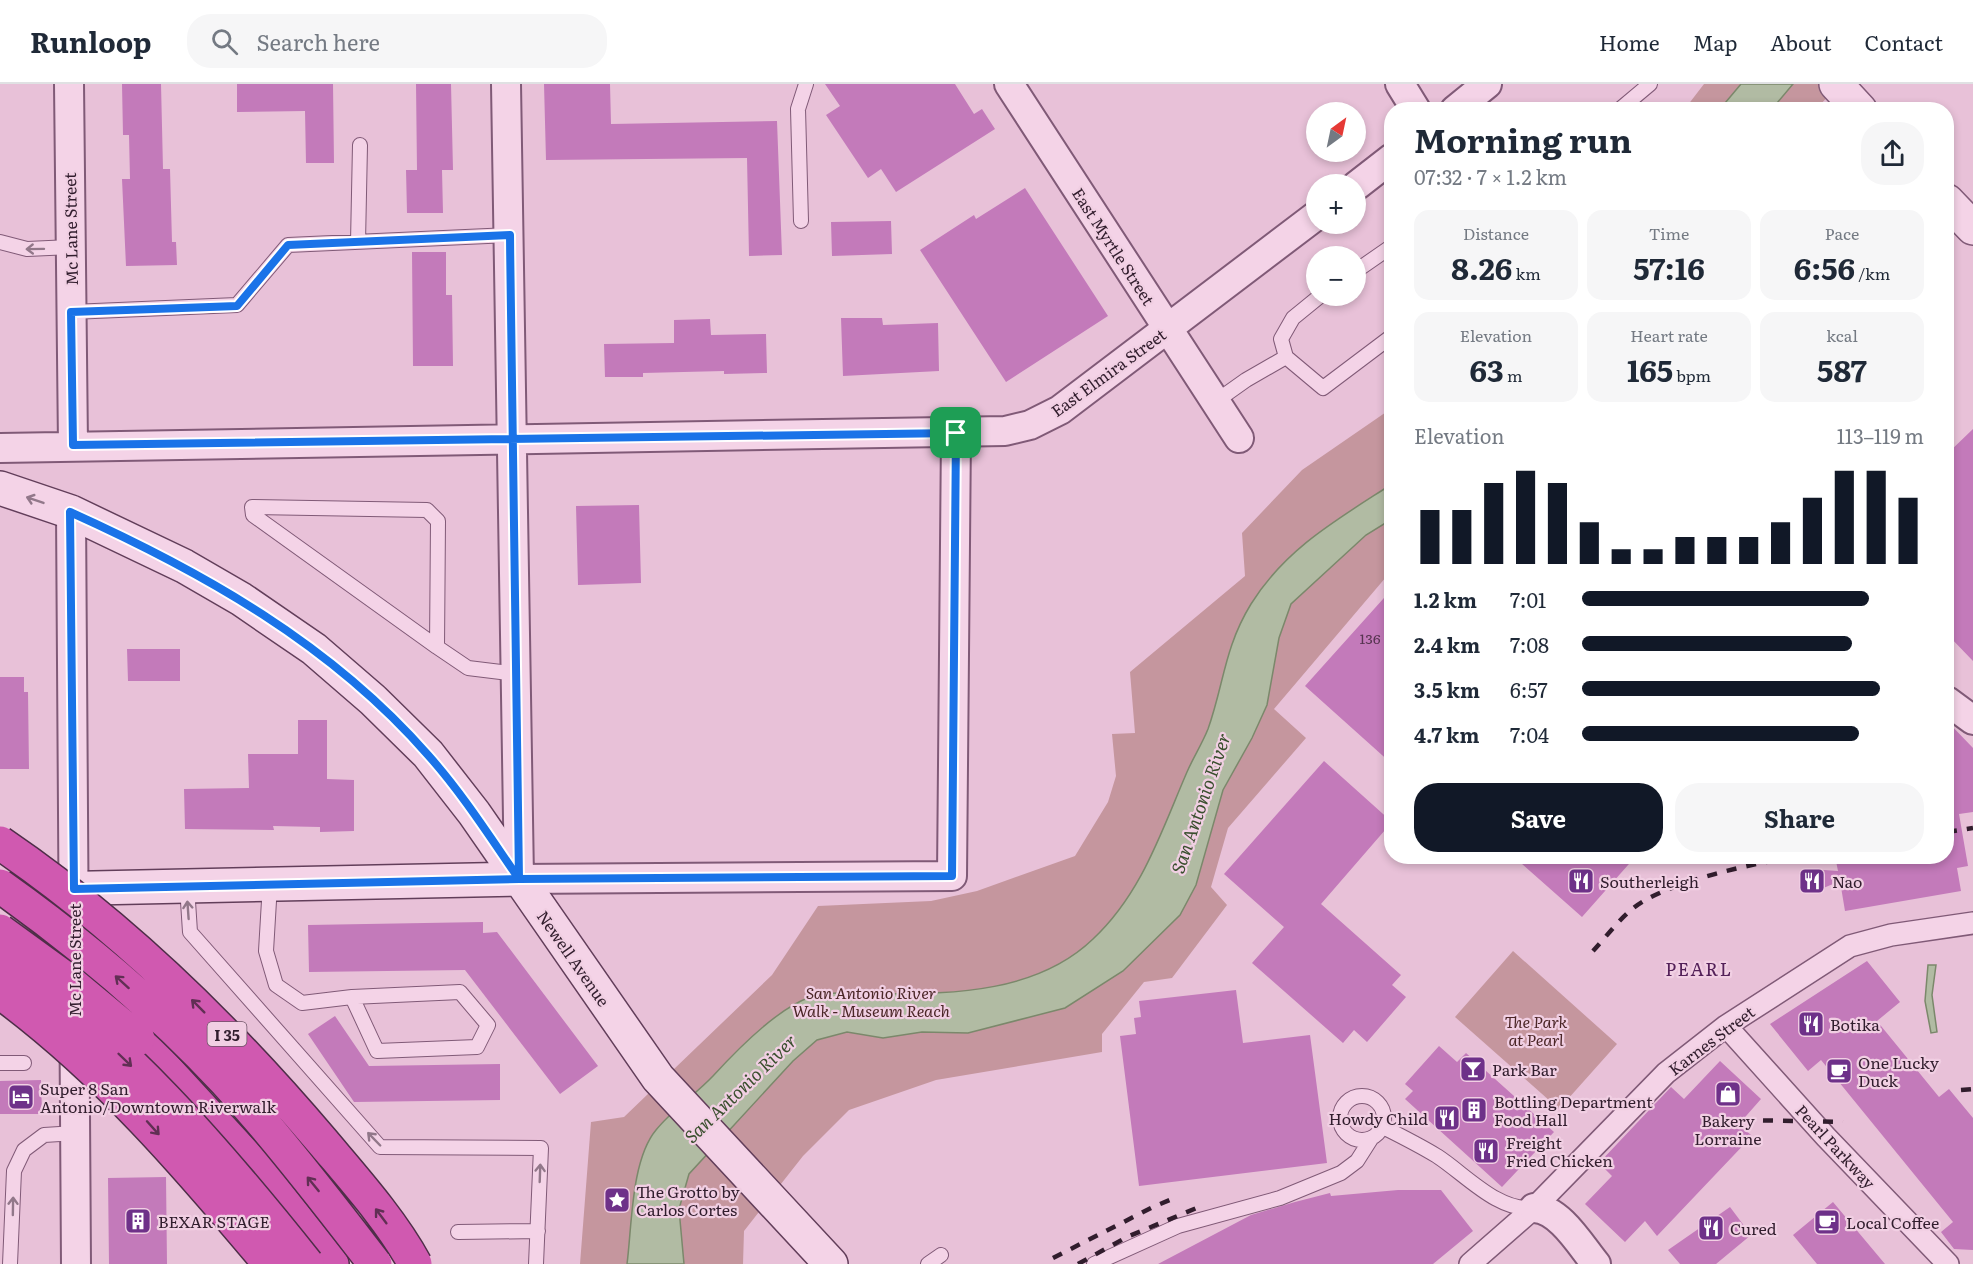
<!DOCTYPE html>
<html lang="en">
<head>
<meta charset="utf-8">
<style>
	:root { --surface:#fff; --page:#f6f6f7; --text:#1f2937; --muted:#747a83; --line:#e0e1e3; --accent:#111827 }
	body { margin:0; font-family:Literata,serif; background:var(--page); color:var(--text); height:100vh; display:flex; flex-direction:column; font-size:22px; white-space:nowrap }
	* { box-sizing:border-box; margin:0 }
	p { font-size:20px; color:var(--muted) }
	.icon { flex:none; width:33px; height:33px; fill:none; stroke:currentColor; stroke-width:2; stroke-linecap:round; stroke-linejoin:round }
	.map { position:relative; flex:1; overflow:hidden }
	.details { position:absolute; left:1384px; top:18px; width:570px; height:762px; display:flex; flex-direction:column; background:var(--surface); border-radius:24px; box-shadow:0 3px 9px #0003 }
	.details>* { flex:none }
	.needle { width:39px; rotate:33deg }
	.fabs { position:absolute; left:1306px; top:18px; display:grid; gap:12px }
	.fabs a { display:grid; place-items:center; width:60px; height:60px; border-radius:50%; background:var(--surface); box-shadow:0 3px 9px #0003; font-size:30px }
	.pin { position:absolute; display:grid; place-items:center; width:51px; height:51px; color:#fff; margin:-26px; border-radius:12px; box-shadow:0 3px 9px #0006 }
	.round { display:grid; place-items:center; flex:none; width:63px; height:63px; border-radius:24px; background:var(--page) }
	.overview { display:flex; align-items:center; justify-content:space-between; height:102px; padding:0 30px }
	h1 { font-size:33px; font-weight:700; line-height:45px }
	.metrics { display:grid; grid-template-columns:repeat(3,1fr); gap:9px; height:102px; padding:6px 30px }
	.metrics div { display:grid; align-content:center; border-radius:15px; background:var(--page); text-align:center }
	.metrics b { font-size:30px; font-weight:700 }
	.metrics small { font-size:16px; font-weight:400 }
	.metrics p { font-size:16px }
	.chart { height:168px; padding:12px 30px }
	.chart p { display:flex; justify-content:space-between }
	.chart svg { width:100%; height:108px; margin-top:6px; stroke:var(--accent); stroke-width:6 }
	.cta { display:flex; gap:12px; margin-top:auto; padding:12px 30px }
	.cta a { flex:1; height:69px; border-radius:24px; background:var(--accent); color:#fff; font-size:24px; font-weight:700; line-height:69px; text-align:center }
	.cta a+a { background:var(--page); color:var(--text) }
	ul { padding:0 30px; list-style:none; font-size:20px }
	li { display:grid; grid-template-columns:96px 72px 1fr; align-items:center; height:45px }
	li i { height:15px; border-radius:8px; background:var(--accent) }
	header { display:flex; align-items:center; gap:36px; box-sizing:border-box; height:84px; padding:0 30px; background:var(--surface); border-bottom:2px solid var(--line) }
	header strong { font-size:28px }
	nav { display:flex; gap:33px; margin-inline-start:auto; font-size:21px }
	.search { width:420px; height:54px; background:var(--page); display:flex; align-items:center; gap:15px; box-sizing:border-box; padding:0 21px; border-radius:24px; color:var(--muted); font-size:22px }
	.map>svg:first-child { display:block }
	.green { fill:#c5969e }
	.water { fill:#b1bba3; stroke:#7b886b; stroke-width:1.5 }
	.building { fill:#c37aba }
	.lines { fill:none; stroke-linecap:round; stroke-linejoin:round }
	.service-casing { stroke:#805a77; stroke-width:16 }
	.pedestrian-casing { stroke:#805a77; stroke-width:24 }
	.minor-casing { stroke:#805a77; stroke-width:32 }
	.tertiary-casing { stroke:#805a77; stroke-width:36 }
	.secondary-casing { stroke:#623e5a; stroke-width:36 }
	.motorway-casing { stroke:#4e2e48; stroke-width:36 }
	.service { stroke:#f4d3e7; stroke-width:14 }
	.pedestrian { stroke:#f4d3e7; stroke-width:21 }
	.minor { stroke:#f4d3e7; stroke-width:28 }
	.tertiary { stroke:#f4d3e7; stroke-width:33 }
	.secondary { stroke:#f4d3e7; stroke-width:33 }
	.motorway { stroke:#d059b0; stroke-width:33 }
	.rail { stroke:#311d2d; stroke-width:4.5; stroke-dasharray:10 10; stroke-linecap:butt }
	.motorway-bridge-casing { stroke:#4e2e48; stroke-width:36; stroke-linecap:butt }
	.motorway-bridge { stroke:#d059b0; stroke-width:33 }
	.oneway { stroke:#92788a }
	.oneway2 { stroke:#612f54 }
	.route-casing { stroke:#fff; stroke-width:12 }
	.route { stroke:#1a73e8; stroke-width:8 }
	.labels { text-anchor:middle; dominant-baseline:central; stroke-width:4.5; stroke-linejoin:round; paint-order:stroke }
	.number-label { font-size:14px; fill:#563450 }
	.shield { fill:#f1cfe3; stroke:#6b5264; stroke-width:1.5 }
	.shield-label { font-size:15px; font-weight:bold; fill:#311d2d }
	.street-label { font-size:16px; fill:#311d2d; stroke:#f1cfe3 }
	.poi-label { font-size:16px; fill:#311d2d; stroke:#f1cfe3; text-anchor:start }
	.park-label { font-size:16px; font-style:italic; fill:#4b2627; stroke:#f1cfe3 }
	.water-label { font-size:18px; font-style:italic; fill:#3a4f2e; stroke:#f1cfe3 }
	.neighbourhood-label { font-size:18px; letter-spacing:1.5px; fill:#542159; stroke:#f1cfe3 }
</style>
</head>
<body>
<header>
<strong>Runloop</strong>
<div class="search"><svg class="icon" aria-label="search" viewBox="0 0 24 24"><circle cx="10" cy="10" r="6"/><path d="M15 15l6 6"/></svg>Search here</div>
<nav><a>Home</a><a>Map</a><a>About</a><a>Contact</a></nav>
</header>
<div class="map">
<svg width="1973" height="1180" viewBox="0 0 1973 1180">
	<rect width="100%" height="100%" fill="#e8c1d8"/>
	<path class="green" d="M1704 0H1840L1816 25 1684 26Z
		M1392 324V486L1274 625 1306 654 1228 744 1211 803 1227 821 1172 894 1144 898 1102 950V968L936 996 849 1026 803 1072 744 1147 743 1180H580L591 1038 624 1033 772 891 818 822 931 817 977 807 1075 772 1108 718 1116 692 1112 650 1135 649 1130 588 1245 492 1242 449 1302 386Z
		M1513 867 1617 960 1559 1025 1455 933Z"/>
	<path class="water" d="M1741 0H1793L1772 25H1720Z
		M1392 400V435L1366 451 1291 520 1279 554 1267 621 1252 654 1223 706 1196 801 1180 831 1123 887 1065 924 968 949 922 948 883 954 847 948 817 956 793 977 689 1090 679 1125 684 1180H627C632 1142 631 1076 656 1046 672 1026 695 1011 713 992 735 968 779 923 811 913 834 906 859 910 883 910 955 910 1038 908 1093 855 1142 809 1161 748 1187 688 1193 674 1202 660 1208 645 1224 600 1224 564 1251 520 1286 464 1338 435 1392 400Z
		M1928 881H1936L1932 911 1937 948 1931 949 1925 917Z"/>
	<path class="building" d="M122 0H161L163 85H170L172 158H176L177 181 126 182 122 95H130L129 51H123Z
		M237 0H333L334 79H306L305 27 237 28Z
		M416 0H451L453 86H442L443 129H407L406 86H417Z
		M544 0H610L611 40 777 37 782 171 749 172 747 74 546 76Z
		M825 0H955L974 30 982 25 995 45 896 108 881 85 868 94 826 31 840 22Z
		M1025 104 1108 232 1006 298 920 166 974 131 976 135Z
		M891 137 892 170 832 172 831 138Z
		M412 168H446V211H452L453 282H413Z
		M841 234H882L883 241 938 239 939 287 843 292Z
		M710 235 711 251 766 250 767 289 724 290V287L643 289V293H605L604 260 674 259V236Z
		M1973 345V577L1947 550V370Z
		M639 421 641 499 578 501 576 422Z
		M1392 505V680L1305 602Z
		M127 565H180V597H128Z
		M0 593H24V608H28L29 685H0Z
		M298 636H327V695L354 696V747L320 748V743L273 742 274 746 185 745 184 705 249 704 248 670H298Z
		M1947 637 1973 664V728L1959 730 1968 782 1957 784 1961 807 1845 827 1840 797 1814 808 1805 806 1800 798 1802 790 1810 785 1838 787 1835 772H1947Z
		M1324 677 1392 738 1321 820 1401 891 1392 901 1406 913 1367 958 1354 946 1343 959 1252 879 1284 843 1224 790Z
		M1513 772H1636L1582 833Z
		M483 838V849L497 848 598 982 560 1010 465 886 309 888 308 841Z
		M1867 877 1900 918 1877 937 1939 1013 1949 1005 1973 1034V1166L1954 1165 1941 1148 1953 1138 1821 976 1808 987 1770 940Z
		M1236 906 1243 959 1310 951 1327 1079 1139 1102 1120 952 1136 950 1134 934 1141 933 1139 917Z
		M335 932 369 982 500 980V1016L354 1018 308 950Z
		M1439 962 1457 978 1466 969 1554 1048 1502 1103 1405 1015 1413 1007 1405 1000Z
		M1720 977 1761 1015 1739 1040 1752 1052 1657 1152 1645 1137 1625 1158 1585 1120 1612 1092 1599 1079 1671 1003 1684 1015Z
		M41 996 42 1030H0V997Z
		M166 1093 167 1180H109L108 1094Z
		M1398 1106H1441L1473 1147 1433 1180H1158L1251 1131 1295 1118 1330 1109 1331 1112Z
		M1833 1118 1885 1180H1817L1793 1151Z
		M1730 1123 1751 1151 1716 1180H1680L1668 1166Z"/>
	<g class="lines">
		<defs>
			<path id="service" d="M1619 26 1650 0
				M801 137 798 25 806 0
				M0 158 27 165 71 163
				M358 158 360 61
				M1356 187 1392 162
				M71 228 237 221 288 161 510 151
				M1286 273 1281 255 1293 234 1320 212
				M1215 318 1246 296 1286 273 1323 304 1392 252
				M437 563 438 437 427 426 252 423 253 431 437 563 468 584 517 590
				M270 800 266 867 276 901 302 919 352 913 460 908 488 941 477 963 377 967 352 913
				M187 802 190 848 380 1063 541 1064 536 1180
				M0 979H24
				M1340 1034a22 22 0 1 1 44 0a22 22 0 1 1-44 0Z
				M1383 1043C1401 1052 1419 1061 1437 1072 1465 1090 1498 1128 1534 1124
				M458 1148 538 1147
				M10 1180 14 1087 24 1066 44 1051 76 1049
				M928 1180 941 1171
				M1094 1180 1178 1142 1280 1114 1341 1089 1357 1077 1371 1055"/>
			<path id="pedestrian" d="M1726 942 1826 1053 1948 1180
				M1470 1180 1534 1124 1666 989 1726 942 1850 862 1891 851 1973 839"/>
			<path id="minor" d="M69 0 73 361
				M506 0 519 795 952 792 956 349
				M1009 0 1239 354
				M1400 0 1416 26
				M1455 26 1487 0
				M1356 102 1392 74
				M0 364 1005 347 1030 341 1060 326 1317 131
				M71 428 76 1180
				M1947 617 1973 636
				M1534 1124C1560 1125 1581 1162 1596 1180"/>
			<path id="tertiary" d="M1836 0 1860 26
				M1947 117 1973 144"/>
			<path id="secondary" d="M0 404 71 428 184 482 241 515 314 565 373 616 428 670 474 729 658 994 831 1180
				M0 806 519 795"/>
			<path id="motorway" d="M138 955 255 1082 332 1180"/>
		</defs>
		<use href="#service" class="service-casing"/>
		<use href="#pedestrian" class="pedestrian-casing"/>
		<use href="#minor" class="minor-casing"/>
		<use href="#tertiary" class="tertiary-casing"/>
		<use href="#secondary" class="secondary-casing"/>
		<use href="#motorway" class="motorway-casing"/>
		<use href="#service" class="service"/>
		<use href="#pedestrian" class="pedestrian"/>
		<use href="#minor" class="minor"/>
		<use href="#tertiary" class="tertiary"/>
		<use href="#secondary" class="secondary"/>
		<use href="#motorway" class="motorway"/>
		<path class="rail" d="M1947 748 1973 744
			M1593 867C1605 854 1617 838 1631 826 1663 798 1756 779 1799 772
			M1961 1006 1973 1005
			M1743 1036 1843 1038
			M1053 1174 1153 1123 1177 1113
			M1078 1180 1127 1153 1199 1123"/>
		<defs>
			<path id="motorway-bridge" d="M0 759C122 842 227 945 322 1057 354 1095 391 1136 415 1180
				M0 802C90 866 176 940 249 1023 293 1073 334 1127 375 1180
				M0 847 62 892 138 955
				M0 872C120 954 217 1067 307 1180
				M0 908C105 985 187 1081 270 1180"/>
		</defs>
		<use href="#motorway-bridge" class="motorway-bridge-casing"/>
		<use href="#motorway-bridge" class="motorway-bridge"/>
	</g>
	<defs><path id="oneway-shaft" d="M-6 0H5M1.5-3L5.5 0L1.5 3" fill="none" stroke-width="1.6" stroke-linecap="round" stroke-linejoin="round" transform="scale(1.5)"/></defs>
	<g class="oneway">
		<use href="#oneway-shaft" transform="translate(35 165) rotate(179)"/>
		<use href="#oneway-shaft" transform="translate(35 416) rotate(-161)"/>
		<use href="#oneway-shaft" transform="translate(188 826) rotate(-94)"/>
		<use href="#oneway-shaft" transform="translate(374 1055) rotate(-134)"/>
		<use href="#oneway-shaft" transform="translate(540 1089) rotate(-88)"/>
		<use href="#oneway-shaft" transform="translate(13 1122) rotate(-89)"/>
	</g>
	<g class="oneway2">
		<use href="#oneway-shaft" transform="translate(122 898) rotate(-138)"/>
		<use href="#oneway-shaft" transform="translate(198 922) rotate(-135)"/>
		<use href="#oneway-shaft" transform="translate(125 976) rotate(44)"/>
		<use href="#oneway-shaft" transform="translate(153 1044) rotate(48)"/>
		<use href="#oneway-shaft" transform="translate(313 1100) rotate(-129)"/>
		<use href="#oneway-shaft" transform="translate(381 1132) rotate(-127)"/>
	</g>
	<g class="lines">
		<defs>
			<path id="route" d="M956 349 73 361 71 228 237 222 288 161 510 151C512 366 517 581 519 795 490 753 462 709 428 671 331 560 203 488 70 428L74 805 519 795 952 792 956 349"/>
		</defs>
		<use href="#route" class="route-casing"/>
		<use href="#route" class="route"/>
	</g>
	<defs>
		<symbol id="restaurant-square" viewBox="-11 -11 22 22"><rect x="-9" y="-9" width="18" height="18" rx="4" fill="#6e3189" stroke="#f1cfe3"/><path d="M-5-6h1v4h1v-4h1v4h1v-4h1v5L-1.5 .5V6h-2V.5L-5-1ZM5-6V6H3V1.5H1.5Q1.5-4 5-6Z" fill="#fff"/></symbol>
		<symbol id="bar-square" viewBox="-11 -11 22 22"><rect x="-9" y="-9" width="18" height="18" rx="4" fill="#6e3189" stroke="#f1cfe3"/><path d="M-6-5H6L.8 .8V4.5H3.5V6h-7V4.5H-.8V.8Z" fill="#fff"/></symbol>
		<symbol id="cafe-square" viewBox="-11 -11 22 22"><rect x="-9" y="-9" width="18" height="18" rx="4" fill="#6e3189" stroke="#f1cfe3"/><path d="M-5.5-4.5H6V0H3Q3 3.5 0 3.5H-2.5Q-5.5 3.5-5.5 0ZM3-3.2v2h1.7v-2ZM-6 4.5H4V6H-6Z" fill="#fff"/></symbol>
		<symbol id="shop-square" viewBox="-11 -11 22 22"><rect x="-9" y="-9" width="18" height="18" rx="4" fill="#6e3189" stroke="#f1cfe3"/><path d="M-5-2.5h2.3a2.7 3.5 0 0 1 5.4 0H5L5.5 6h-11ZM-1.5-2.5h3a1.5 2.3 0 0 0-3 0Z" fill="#fff"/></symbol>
		<symbol id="hotel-square" viewBox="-11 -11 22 22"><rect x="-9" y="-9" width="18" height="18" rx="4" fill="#6e3189" stroke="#f1cfe3"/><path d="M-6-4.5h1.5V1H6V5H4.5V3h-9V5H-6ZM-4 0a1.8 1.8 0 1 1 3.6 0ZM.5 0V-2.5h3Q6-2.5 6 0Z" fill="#fff"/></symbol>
		<symbol id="building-square" viewBox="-11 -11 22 22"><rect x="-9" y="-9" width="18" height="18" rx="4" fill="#6e3189" stroke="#f1cfe3"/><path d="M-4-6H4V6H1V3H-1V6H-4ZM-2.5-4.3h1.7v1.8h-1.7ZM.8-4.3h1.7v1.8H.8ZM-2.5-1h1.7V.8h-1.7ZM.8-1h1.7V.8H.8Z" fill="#fff"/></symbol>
		<symbol id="sight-square" viewBox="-11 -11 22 22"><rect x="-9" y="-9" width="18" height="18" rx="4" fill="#6e3189" stroke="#f1cfe3"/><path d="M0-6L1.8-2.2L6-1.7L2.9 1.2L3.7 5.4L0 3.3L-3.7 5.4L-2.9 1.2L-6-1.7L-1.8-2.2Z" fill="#fff"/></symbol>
	</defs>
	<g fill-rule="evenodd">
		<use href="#restaurant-square" x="1566" y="782" width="30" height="30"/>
		<use href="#restaurant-square" x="1797" y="782" width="30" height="30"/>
		<use href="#restaurant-square" x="1796" y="925" width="30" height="30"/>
		<use href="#bar-square" x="1458" y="970" width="30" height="30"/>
		<use href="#cafe-square" x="1824" y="972" width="30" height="30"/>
		<use href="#shop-square" x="1713" y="995" width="30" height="30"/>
		<use href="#hotel-square" x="6" y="998" width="30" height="30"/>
		<use href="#building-square" x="1459" y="1011" width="30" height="30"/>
		<use href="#restaurant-square" x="1432" y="1019" width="30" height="30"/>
		<use href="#restaurant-square" x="1471" y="1052" width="30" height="30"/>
		<use href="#sight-square" x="602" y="1101" width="30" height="30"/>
		<use href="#building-square" x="123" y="1122" width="30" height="30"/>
		<use href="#cafe-square" x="1812" y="1123" width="30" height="30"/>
		<use href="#restaurant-square" x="1696" y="1129" width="30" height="30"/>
	</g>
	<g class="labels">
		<g class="number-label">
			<text x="1370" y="554">136</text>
		</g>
		<rect class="shield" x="207.5" y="938" width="39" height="24" rx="4.5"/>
		<g class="shield-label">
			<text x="227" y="950">I 35</text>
		</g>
		<g class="street-label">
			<text transform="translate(70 145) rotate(-91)">Mc Lane Street</text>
			<text transform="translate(1114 162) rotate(57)">East Myrtle Street</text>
			<text transform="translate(1108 288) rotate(-36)">East Elmira Street</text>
			<text transform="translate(574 874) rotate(55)">Newell Avenue</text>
			<text transform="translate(74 876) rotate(-90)">Mc Lane Street</text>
			<text transform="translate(1711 956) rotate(-37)">Karnes Street</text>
			<text transform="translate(1836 1062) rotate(47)">Pearl Parkway</text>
		</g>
		<g class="poi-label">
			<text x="1600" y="797">Southerleigh</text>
			<text x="1832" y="797">Nao</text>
			<text x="1830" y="940">Botika</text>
			<text x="1858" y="978">One Lucky<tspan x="1858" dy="18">Duck</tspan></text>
			<text x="1492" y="985">Park Bar</text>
			<text x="40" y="1004">Super 8 San<tspan x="40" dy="18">Antonio/Downtown Riverwalk</tspan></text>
			<text x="1494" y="1017">Bottling Department<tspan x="1494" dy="18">Food Hall</tspan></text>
			<text x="1428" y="1034" text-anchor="end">Howdy Child</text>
			<text x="1728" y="1036" text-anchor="middle">Bakery<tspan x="1728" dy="18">Lorraine</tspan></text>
			<text x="1506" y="1058">Freight<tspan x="1506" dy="18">Fried Chicken</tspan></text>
			<text x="636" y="1107">The Grotto by<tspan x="636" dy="18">Carlos Cortes</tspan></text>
			<text x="158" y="1137">BEXAR STAGE</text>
			<text x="1846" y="1138">Local Coffee</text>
			<text x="1730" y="1144">Cured</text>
		</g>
		<g class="park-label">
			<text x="871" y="908">San Antonio River<tspan x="871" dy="18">Walk - Museum Reach</tspan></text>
			<text x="1536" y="937">The Park<tspan x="1536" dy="18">at Pearl</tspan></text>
		</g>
		<g class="water-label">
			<text transform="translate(1200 719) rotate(-71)">San Antonio River</text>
			<text transform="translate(740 1004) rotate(-44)">San Antonio River</text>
		</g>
		<g class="neighbourhood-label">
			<text x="1699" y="884">PEARL</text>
		</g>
	</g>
</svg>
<div class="fabs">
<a><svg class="needle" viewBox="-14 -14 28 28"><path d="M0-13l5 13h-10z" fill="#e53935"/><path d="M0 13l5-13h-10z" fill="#747a83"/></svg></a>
<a>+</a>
<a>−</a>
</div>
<div class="pin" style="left:956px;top:349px;background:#1e9e55"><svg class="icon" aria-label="arrive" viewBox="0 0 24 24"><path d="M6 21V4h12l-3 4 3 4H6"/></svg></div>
<section class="details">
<div class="overview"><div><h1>Morning run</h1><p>07:32 · 7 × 1.2 km</p></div><a class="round"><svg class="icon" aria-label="share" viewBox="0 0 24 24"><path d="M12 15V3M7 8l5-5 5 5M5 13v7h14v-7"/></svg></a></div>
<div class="metrics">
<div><p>Distance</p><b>8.26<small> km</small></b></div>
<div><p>Time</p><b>57:16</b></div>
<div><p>Pace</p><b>6:56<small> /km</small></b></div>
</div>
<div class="metrics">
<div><p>Elevation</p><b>63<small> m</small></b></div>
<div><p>Heart rate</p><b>165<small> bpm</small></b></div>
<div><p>kcal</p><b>587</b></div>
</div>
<div class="chart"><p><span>Elevation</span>113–119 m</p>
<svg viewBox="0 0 160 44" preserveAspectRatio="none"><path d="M5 44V22M15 44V22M25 44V11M35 44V6M45 44V11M55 44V27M65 44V38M75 44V38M85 44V33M95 44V33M105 44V33M115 44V27M125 44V17M135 44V6M145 44V6M155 44V17"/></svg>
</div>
<ul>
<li><b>1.2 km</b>7:01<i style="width:84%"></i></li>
<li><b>2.4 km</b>7:08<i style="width:79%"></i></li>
<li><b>3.5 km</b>6:57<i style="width:87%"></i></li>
<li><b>4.7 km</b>7:04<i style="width:81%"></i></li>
</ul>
<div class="cta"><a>Save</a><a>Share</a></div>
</section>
</div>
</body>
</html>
